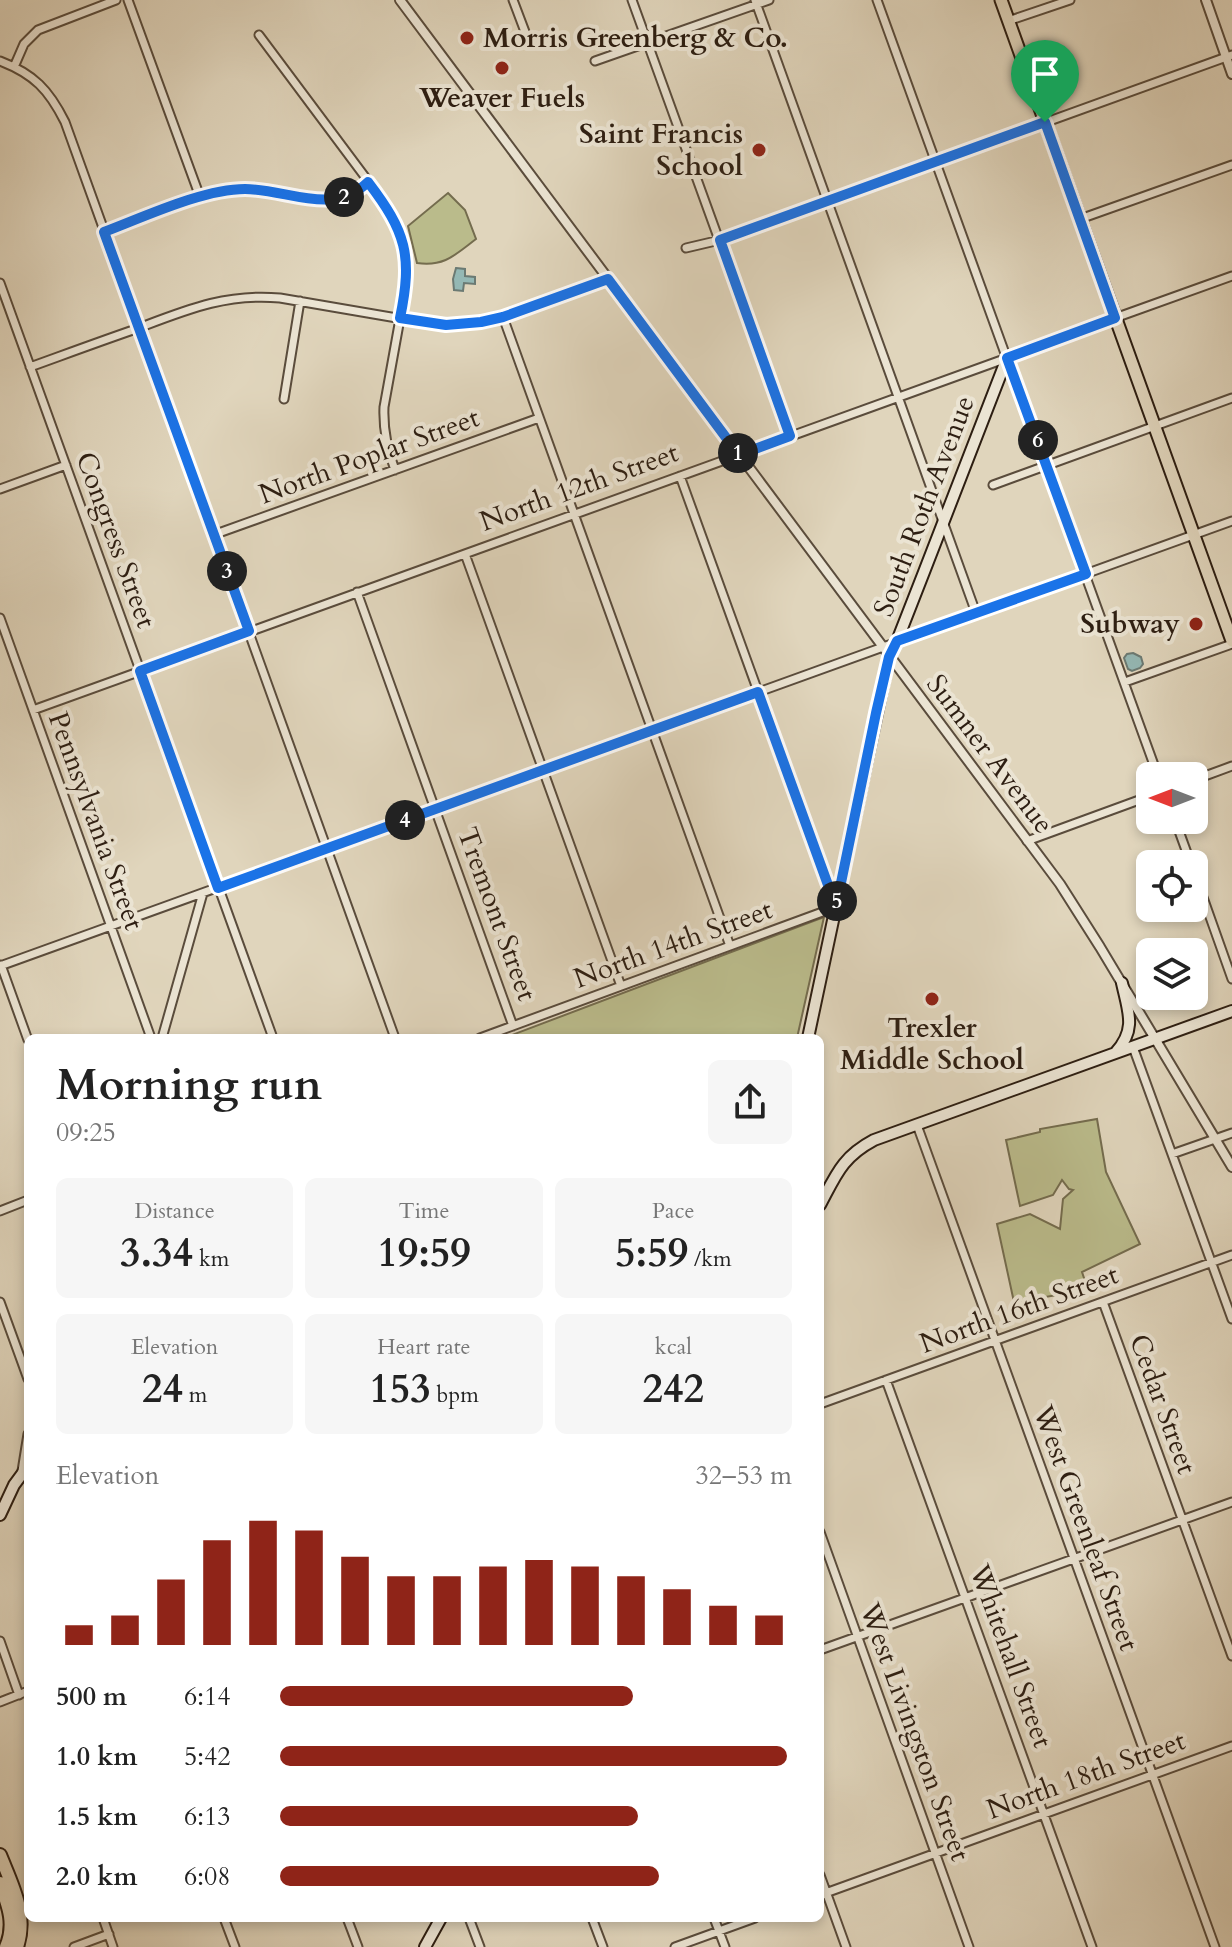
<!DOCTYPE html>
<html lang="en">
<head>
<meta charset="utf-8">
<style>
	:root { --surface:#fff; --page:#f6f6f6; --text:#222; --muted:#767676; --accent:#8f2418 }
	body { margin:0; font-family:Cardo,serif; background:var(--page); color:var(--text); height:100vh; display:flex; flex-direction:column; font-size:30px; white-space:nowrap }
	* { box-sizing:border-box; margin:0 }
	p { font-size:26px; color:var(--muted) }
	.icon { flex:none; width:44px; height:44px; fill:none; stroke:currentColor; stroke-width:2; stroke-linecap:round; stroke-linejoin:round }
	.map { position:relative; flex:1; overflow:hidden }
	.sheet { position:absolute; left:24px; top:1034px; width:800px; height:888px; display:flex; flex-direction:column; background:var(--surface); border-radius:12px; box-shadow:0 4px 12px #0003 }
	.sheet>* { flex:none }
	.needle { width:52px; rotate:270deg }
	.buttons { position:absolute; left:1136px; top:762px; display:grid; gap:16px }
	.buttons a { display:grid; place-items:center; width:72px; height:72px; border-radius:12px; background:var(--surface); box-shadow:0 4px 12px #0003; font-size:40px }
	.pin { position:absolute; display:grid; place-items:center; width:68px; height:68px; color:#fff; margin:-82px -34px; border-radius:50% 50% 50% 0; rotate:-45deg; box-shadow:0 0 8px #0007 }
	.pin .icon { rotate:45deg }
	.km { position:absolute; width:40px; height:40px; margin:-20px; border-radius:50%; background:#222; color:#fff; font-size:22px; line-height:40px; text-align:center }
	.round { display:grid; place-items:center; flex:none; width:84px; height:84px; border-radius:12px; background:var(--page) }
	.headline { display:flex; align-items:center; justify-content:space-between; height:136px; padding:0 32px }
	h1 { font-size:44px; font-weight:700; line-height:60px }
	.metrics { display:grid; grid-template-columns:repeat(3,1fr); gap:12px; height:136px; padding:8px 32px }
	.metrics div { display:grid; align-content:center; border-radius:12px; background:var(--page); text-align:center }
	.metrics b { font-size:40px; font-weight:700 }
	.metrics small { font-size:22px; font-weight:400 }
	.metrics p { font-size:22px }
	.chart { height:224px; padding:16px 32px }
	.chart p { display:flex; justify-content:space-between }
	.chart svg { width:100%; height:144px; margin-top:8px; stroke:var(--accent); stroke-width:6 }
	ul { padding:0 32px; list-style:none; font-size:26px }
	li { display:grid; grid-template-columns:128px 96px 1fr; align-items:center; height:60px }
	li i { height:20px; border-radius:10px; background:var(--accent) }
	.map>svg:first-child { display:block }
	.green { fill:#babb8b; stroke:#746c4e; stroke-width:2 }
	.water { fill:#94b8b4; stroke:#6b7a73; stroke-width:2 }
	.lines { fill:none; stroke-linecap:round; stroke-linejoin:round }
	.minor-casing { stroke:#5a4c3c; stroke-width:11 }
	.tertiary-casing { stroke:#5a4c3c; stroke-width:12 }
	.secondary-casing { stroke:#2d1e12; stroke-width:14 }
	.primary-casing { stroke:#2d1e12; stroke-width:15 }
	.motorway-casing { stroke:#2d1e12; stroke-width:16 }
	.minor { stroke:#ebe4d3; stroke-width:7 }
	.tertiary { stroke:#ebe4d3; stroke-width:8 }
	.secondary { stroke:#ebe4d3; stroke-width:10 }
	.primary { stroke:#e0d5bc; stroke-width:11 }
	.motorway { stroke:#e0d5bc; stroke-width:12 }
	.route-casing { stroke:#fff; stroke-width:16 }
	.route { stroke:#1a73e8; stroke-width:10 }
	.poi-dot { fill:#8f2418; stroke:#ebe4d3; stroke-width:3 }
	.labels { text-anchor:middle; dominant-baseline:central; stroke-width:8; stroke-linejoin:round; paint-order:stroke }
	.poi-label { font-size:28px; font-weight:bold; fill:#2d1e12; stroke:#ebe4d3 }
	.street-label { font-size:28px; fill:#2d1e12; stroke:#ebe4d3 }
</style>
</head>
<body>
<div class="map">
<svg width="1232" height="1947" viewBox="0 0 1232 1947">
	<rect width="100%" height="100%" fill="#e0d5bc"/>
	<filter id="stains"><feTurbulence type="fractalNoise" baseFrequency=".0025" numOctaves="4"/><feColorMatrix values="0 0 0 0 .2 0 0 0 0 .09 0 0 0 0 .02 0 0 0 .5 -.17"/></filter>
	<radialGradient id="worn" r=".72"><stop offset=".6" stop-color="#630" stop-opacity="0"/><stop offset="1" stop-color="#630" stop-opacity=".3"/></radialGradient>
	<path class="green" d="M448 193 465 210 476 239C455 255 444 267 417 263L408 226Z
		M824 917 797 1038H504Z
		M1097 1119 1106 1172 1140 1244 1082 1272 1088 1290 1014 1302 997 1224 1030 1214 1060 1229 1063 1199 1073 1190 1069 1189 1062 1180 1053 1195 1020 1206 1006 1140 1040 1132V1129Z"/>
	<path class="water" d="M456 268 465 269V276L475 277V284L464 283 463 291 454 290 453 279Z
		M1133 653 1141 657 1143 664 1140 668 1132 671 1128 669 1124 658 1127 654Z"/>
	<g class="lines">
		<defs>
			<path id="minor" d="M128 0 200 197
				M513 0 530 45
				M632 0 790 436
				M755 0 976 613
				M877 0 1158 776
				M1008 21 1070 0
				M259 35 389 209 402 238 406 253 407 280 384 407C383 430 387 449 395 470
				M0 61C34 74 49 90 65 122L395 1038
				M595 61 769 0
				M14 67 24 44 38 30 116 0
				M1080 219 1232 165
				M104 232C144 217 203 189 245 189 288 189 332 217 368 182
				M686 248 720 240 1232 55
				M0 283 273 1038
				M503 317 730 946
				M1115 318 1232 276
				M30 367C66 354 101 341 136 329 186 310 226 293 280 298L426 323 461 324 503 317 608 279
				M284 399 300 301
				M993 485 1232 398
				M0 489 66 465
				M213 535 539 418
				M465 554 621 986
				M357 592 513 1026
				M0 618 151 1038
				M1125 682 1232 644
				M33 710 1007 358
				M1194 780 1232 766
				M1175 820 1191 864
				M1027 841 1150 796
				M1194 872 1232 979
				M1 965 28 1040
				M0 966 1232 521
				M162 1038 203 893
				M480 1038 836 907 680 476
				M1133 1047 1232 1319
				M917 1125 1215 1947
				M1172 1154 1232 1133
				M0 1211 28 1200
				M0 1302 28 1379
				M1103 1302 1232 1656
				M886 1380 1092 1947
				M820 1404 1232 1255
				M22 1471 28 1434
				M820 1532 969 1947
				M0 1641 19 1695
				M820 1650 1232 1502
				M0 1702 28 1691
				M820 1875 846 1947
				M820 1895 1232 1746
				M103 1918 113 1947
				M224 1918 235 1947
				M347 1918 358 1947
				M469 1918 480 1947
				M592 1918 603 1947
				M714 1918 725 1947
				M74 1947 109 1934
				M675 1947 755 1918"/>
			<path id="tertiary" d="M400 0 1060 884 1100 947 1232 1167
				M1206 0 1232 74"/>
			<path id="secondary" d="M808 1038 889 657 897 641 924 572 1007 358 1115 318
				M1116 1052C1137 1029 1128 1011 1122 983
				M820 1205C836 1175 842 1157 874 1140L1232 1011
				M0 1515 14 1485 28 1466
				M425 1947 441 1918"/>
			<path id="primary" d="M1001 0 1232 641"/>
			<path id="motorway" d="M0 1855C12 1885 28 1914 17 1947
				M0 1883C8 1905 16 1924 6 1947"/>
		</defs>
		<use href="#minor" class="minor-casing"/>
		<use href="#tertiary" class="tertiary-casing"/>
		<use href="#secondary" class="secondary-casing"/>
		<use href="#primary" class="primary-casing"/>
		<use href="#motorway" class="motorway-casing"/>
		<use href="#minor" class="minor"/>
		<use href="#tertiary" class="tertiary"/>
		<use href="#secondary" class="secondary"/>
		<use href="#primary" class="primary"/>
		<use href="#motorway" class="motorway"/>
	</g>
	<g class="lines">
		<defs>
			<path id="route" d="M1045 122 1115 318 1007 358 1086 574 897 641 889 657 876 713 836 907 758 692 218 888 140 671 249 631 104 232C144 217 203 189 245 189 288 189 332 217 368 182 406 232 413 255 400 318L446 325 481 322 503 317 608 279 739 455 790 436 720 240Z"/>
		</defs>
		<use href="#route" class="route-casing"/>
		<use href="#route" class="route"/>
	</g>
	<g class="poi-dot">
		<circle cx="467" cy="38" r="8"/>
		<circle cx="502" cy="68" r="8"/>
		<circle cx="759" cy="150" r="8"/>
		<circle cx="1196" cy="624" r="8"/>
		<circle cx="932" cy="999" r="8"/>
	</g>
	<g class="labels">
		<g class="poi-label">
			<text x="483" y="38" text-anchor="start">Morris Greenberg &amp; Co.</text>
			<text x="502" y="98">Weaver Fuels</text>
			<text x="743" y="134" text-anchor="end">Saint Francis<tspan x="743" dy="32">School</tspan></text>
			<text x="1180" y="624" text-anchor="end">Subway</text>
			<text x="932" y="1028">Trexler<tspan x="932" dy="32">Middle School</tspan></text>
		</g>
		<g class="street-label">
			<text transform="translate(369 456) rotate(-20)">North Poplar Street</text>
			<text transform="translate(579 487) rotate(-20)">North 12th Street</text>
			<text transform="translate(924 506) rotate(-69)">South Roth Avenue</text>
			<text transform="translate(116 540) rotate(70)">Congress Street</text>
			<text transform="translate(990 754) rotate(53)">Sumner Avenue</text>
			<text transform="translate(96 821) rotate(70)">Pennsylvania Street</text>
			<text transform="translate(497 914) rotate(70)">Tremont Street</text>
			<text transform="translate(673 944) rotate(-20)">North 14th Street</text>
			<text transform="translate(1019 1309) rotate(-20)">North 16th Street</text>
			<text transform="translate(1163 1404) rotate(70)">Cedar Street</text>
			<text transform="translate(1086 1528) rotate(70)">West Greenleaf Street</text>
			<text transform="translate(1011 1656) rotate(70)">Whitehall Street</text>
			<text transform="translate(915 1732) rotate(70)">West Livingston Street</text>
			<text transform="translate(1086 1775) rotate(-20)">North 18th Street</text>
		</g>
	</g>
	<rect width="100%" height="100%" filter="url(#stains)"/>
	<rect width="100%" height="100%" fill="url(#worn)"/>
</svg>
<div class="buttons">
<a><svg class="needle" viewBox="-14 -14 28 28"><path d="M0-13l5 13h-10z" fill="#e53935"/><path d="M0 13l5-13h-10z" fill="#767676"/></svg></a>
<a><svg class="icon" aria-label="locate" viewBox="0 0 24 24"><circle cx="12" cy="12" r="6"/><path d="M12 2v4M12 18v4M2 12h4M18 12h4"/></svg></a>
<a><svg class="icon" aria-label="layers" viewBox="0 0 24 24"><path d="M12 4l9 5-9 5-9-5zM3 14l9 5 9-5"/></svg></a>
</div>
<div class="pin" style="left:1045px;top:122px;background:#1e9e55"><svg class="icon" aria-label="arrive" viewBox="0 0 24 24"><path d="M6 21V4h12l-3 4 3 4H6"/></svg></div>
<b class="km" style="left:738px;top:453px">1</b>
<b class="km" style="left:344px;top:197px">2</b>
<b class="km" style="left:227px;top:571px">3</b>
<b class="km" style="left:405px;top:820px">4</b>
<b class="km" style="left:837px;top:901px">5</b>
<b class="km" style="left:1038px;top:440px">6</b>
<section class="sheet">
<div class="headline"><div><h1>Morning run</h1><p>09:25</p></div><a class="round"><svg class="icon" aria-label="share" viewBox="0 0 24 24"><path d="M12 15V3M7 8l5-5 5 5M5 13v7h14v-7"/></svg></a></div>
<div class="metrics">
<div><p>Distance</p><b>3.34<small> km</small></b></div>
<div><p>Time</p><b>19:59</b></div>
<div><p>Pace</p><b>5:59<small> /km</small></b></div>
</div>
<div class="metrics">
<div><p>Elevation</p><b>24<small> m</small></b></div>
<div><p>Heart rate</p><b>153<small> bpm</small></b></div>
<div><p>kcal</p><b>242</b></div>
</div>
<div class="chart"><p><span>Elevation</span>32–53 m</p>
<svg viewBox="0 0 160 44" preserveAspectRatio="none"><path d="M5 44V38M15 44V35M25 44V24M35 44V12M45 44V6M55 44V9M65 44V17M75 44V23M85 44V23M95 44V20M105 44V18M115 44V20M125 44V23M135 44V27M145 44V32M155 44V35"/></svg>
</div>
<ul>
<li><b>500 m</b>6:14<i style="width:69%"></i></li>
<li><b>1.0 km</b>5:42<i style="width:99%"></i></li>
<li><b>1.5 km</b>6:13<i style="width:70%"></i></li>
<li><b>2.0 km</b>6:08<i style="width:74%"></i></li>
</ul>
</section>
</div>
</body>
</html>
